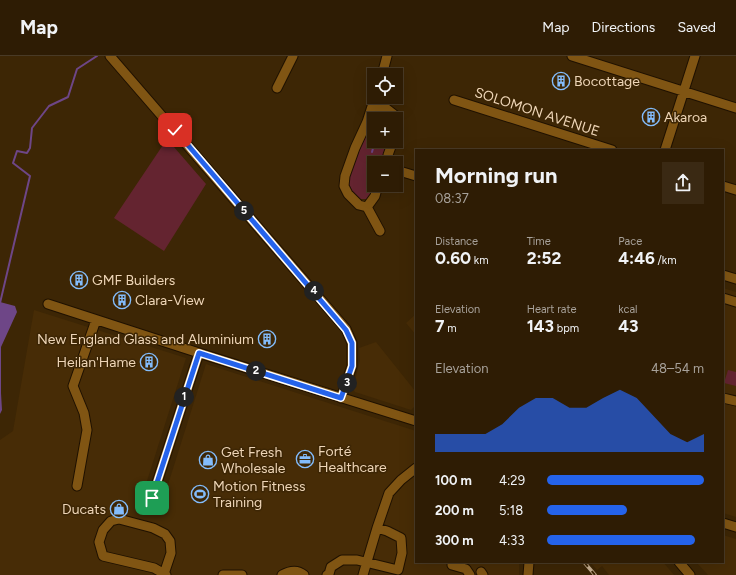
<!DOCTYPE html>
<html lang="en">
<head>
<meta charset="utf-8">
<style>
	:root { --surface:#2e1c04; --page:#3a2913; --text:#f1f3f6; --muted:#a7a19a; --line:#493a26; --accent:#2563eb }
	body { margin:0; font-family:Figtree,sans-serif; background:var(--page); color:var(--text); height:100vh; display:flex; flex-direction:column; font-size:15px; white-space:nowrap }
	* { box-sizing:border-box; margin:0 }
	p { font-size:13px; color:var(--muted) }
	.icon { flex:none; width:22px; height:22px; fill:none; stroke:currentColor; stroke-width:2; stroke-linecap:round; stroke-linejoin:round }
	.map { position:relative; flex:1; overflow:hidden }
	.sheet { position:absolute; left:415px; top:93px; width:309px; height:414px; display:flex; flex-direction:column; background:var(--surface); border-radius:0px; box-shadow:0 4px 16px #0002,0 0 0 1px var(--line) }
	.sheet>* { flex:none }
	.buttons { position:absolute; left:367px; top:12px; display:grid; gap:8px }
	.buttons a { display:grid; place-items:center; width:36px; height:36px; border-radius:0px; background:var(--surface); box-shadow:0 4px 16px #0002,0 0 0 1px var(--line); font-size:20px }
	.pin { position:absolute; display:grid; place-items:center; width:34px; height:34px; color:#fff; margin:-17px; border-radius:8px; box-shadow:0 2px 6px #0006 }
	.km { position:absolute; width:20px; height:20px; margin:-10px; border-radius:50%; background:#222; color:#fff; font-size:11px; line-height:20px; text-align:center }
	.round { display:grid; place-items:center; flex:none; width:42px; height:42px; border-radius:0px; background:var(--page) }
	.overview { display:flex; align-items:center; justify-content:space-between; height:68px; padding:0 20px }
	h1 { font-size:22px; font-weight:700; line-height:30px }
	.metrics { display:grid; grid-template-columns:repeat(3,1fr); gap:6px; height:68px; padding:4px 20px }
	.metrics div { display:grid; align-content:center }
	.metrics b { font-size:17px; font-weight:700 }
	.metrics small { font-size:11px; font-weight:400 }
	.metrics p { font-size:11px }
	.chart { height:112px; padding:8px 20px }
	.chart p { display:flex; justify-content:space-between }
	.chart svg { width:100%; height:72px; margin-top:4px; fill:var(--accent); opacity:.7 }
	ul { padding:0 20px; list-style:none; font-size:13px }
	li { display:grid; grid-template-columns:64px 48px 1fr; align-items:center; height:30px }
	li i { height:10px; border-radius:5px; background:var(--accent) }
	header { display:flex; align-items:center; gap:24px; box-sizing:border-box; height:56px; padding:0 20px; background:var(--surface); border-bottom:1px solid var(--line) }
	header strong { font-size:19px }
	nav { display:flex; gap:22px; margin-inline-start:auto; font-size:14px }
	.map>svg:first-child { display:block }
	.built { fill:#472c06 }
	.green { fill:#642430 }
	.water { fill:#6e4687 }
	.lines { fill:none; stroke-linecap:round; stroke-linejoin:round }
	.stream { stroke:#6e4687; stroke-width:2 }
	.minor-casing { stroke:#1f1101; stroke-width:11 }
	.minor { stroke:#805513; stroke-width:9 }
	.rail-casing { stroke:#c7af90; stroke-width:3.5 }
	.rail { stroke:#3d2605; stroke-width:2; stroke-dasharray:6; stroke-linecap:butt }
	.route-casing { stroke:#fff; stroke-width:8 }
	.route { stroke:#2563eb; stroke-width:5 }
	.labels { text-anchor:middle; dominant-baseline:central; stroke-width:3; stroke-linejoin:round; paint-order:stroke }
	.poi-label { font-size:14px; fill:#eed5b7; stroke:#3d2605; text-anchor:start }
	.street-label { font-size:14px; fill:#eed5b7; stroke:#3d2605 }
</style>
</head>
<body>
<header>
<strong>Map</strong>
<nav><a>Map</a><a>Directions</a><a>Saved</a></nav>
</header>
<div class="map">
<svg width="736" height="519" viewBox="0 0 736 519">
	<rect width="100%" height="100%" fill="#3d2605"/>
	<path class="built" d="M723 232 736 236V341L731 348 736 349V461L723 457Z
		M34 254 186 302 140 447 148 456 160 454 206 308 416 375V506H519V519H0V384L13 375Z
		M416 258V279L406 267Z
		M376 286 416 336V349L411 354 355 336 353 333 360 304 359 292Z
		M723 479 736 483V519H708L696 506H723Z
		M590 506H663L674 519H609L602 510 597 514Z"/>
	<path class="green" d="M380 54 389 56 394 63H374V85H387L386 89 388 90 385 107H374V123L370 137 373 139 367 143H359C347 130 345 128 351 110H353L374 56Z
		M167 83 206 128 164 195 114 162Z
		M728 314 736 316V330L724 327Z"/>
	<path class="water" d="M0 246 15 250 17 256 1 291V337L2 354 0 358Z"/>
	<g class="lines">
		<path class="stream" d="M372 96 375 85
			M0 247 30 120 13 107 17 95 27 97 30 92 32 72 49 50 68 41 77 13 97 0"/>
		<defs>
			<path id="minor" d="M110 0 346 273 352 287V310L341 342
				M572 0 736 52
				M382 19 387 0
				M277 32 293 0
				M454 44 612 94
				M373 49 387 53 396 60 398 69 396 75
				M665 94 695 0
				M389 107 388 99 393 85
				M396 114 416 120
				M723 130 736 134
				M367 151 359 149 348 138 344 130 345 120 355 92 367 66 375 41
				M367 151 380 175
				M367 151 375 140 378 129
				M723 219 736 223
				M723 242 736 246
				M48 248 199 297 416 365
				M723 342 736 345
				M77 430 87 374 84 357 73 330 96 264
				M152 442 199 297
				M723 467 736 471
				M453 506 452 509 466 513 470 519
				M679 506 690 519
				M481 516 483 519
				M164 518 171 497 170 485 165 478 153 472 119 463 111 465 103 474 99 486 103 500 154 512 166 519
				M223 519H242
				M282 519C289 515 297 513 304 519
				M327 519 329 518 331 511 342 504H357L398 514 402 497 401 482 387 475 377 472
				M363 519 377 472 389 437 401 424 416 412
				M528 519 529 506"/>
		</defs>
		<use href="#minor" class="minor-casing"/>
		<use href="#minor" class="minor"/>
		<defs>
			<path id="rail" d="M584 506 595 519"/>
		</defs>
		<use href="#rail" class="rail-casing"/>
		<use href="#rail" class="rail"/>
	</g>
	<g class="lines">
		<defs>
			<path id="route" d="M152 442 199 297 341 342 352 310V287L346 274 175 74"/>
		</defs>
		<use href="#route" class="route-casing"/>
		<use href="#route" class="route"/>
	</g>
	<defs>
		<symbol id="building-ring" viewBox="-11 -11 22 22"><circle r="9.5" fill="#3d2605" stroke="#83bcfb" stroke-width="1.5"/><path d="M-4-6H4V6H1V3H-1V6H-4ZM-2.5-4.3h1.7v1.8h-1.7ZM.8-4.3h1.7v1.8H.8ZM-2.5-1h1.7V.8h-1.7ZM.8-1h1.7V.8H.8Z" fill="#83bcfb"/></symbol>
		<symbol id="office-ring" viewBox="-11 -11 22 22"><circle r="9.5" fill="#3d2605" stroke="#83bcfb" stroke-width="1.5"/><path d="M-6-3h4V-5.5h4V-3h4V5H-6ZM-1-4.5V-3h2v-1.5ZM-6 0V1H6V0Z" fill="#83bcfb"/></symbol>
		<symbol id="shop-ring" viewBox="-11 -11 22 22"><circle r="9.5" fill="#3d2605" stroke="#83bcfb" stroke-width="1.5"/><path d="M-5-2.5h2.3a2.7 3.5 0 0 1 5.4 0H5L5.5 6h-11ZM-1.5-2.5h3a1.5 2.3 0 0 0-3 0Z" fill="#83bcfb"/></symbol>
		<symbol id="stadium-ring" viewBox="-11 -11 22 22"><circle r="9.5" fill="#3d2605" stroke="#83bcfb" stroke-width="1.5"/><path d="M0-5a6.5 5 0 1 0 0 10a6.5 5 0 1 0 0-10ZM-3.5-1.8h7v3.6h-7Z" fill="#83bcfb"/></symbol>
	</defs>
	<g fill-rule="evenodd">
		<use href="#building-ring" x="551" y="15" width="20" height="20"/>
		<use href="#building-ring" x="641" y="51" width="20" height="20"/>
		<use href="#building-ring" x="69" y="214" width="20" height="20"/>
		<use href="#building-ring" x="112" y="234" width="20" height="20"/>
		<use href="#building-ring" x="257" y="273" width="20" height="20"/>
		<use href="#building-ring" x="139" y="296" width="20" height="20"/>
		<use href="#office-ring" x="295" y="393" width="20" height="20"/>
		<use href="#shop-ring" x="198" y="394" width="20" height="20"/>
		<use href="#stadium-ring" x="190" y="428" width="20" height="20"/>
		<use href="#shop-ring" x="109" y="443" width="20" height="20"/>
	</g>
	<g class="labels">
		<g class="poi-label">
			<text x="574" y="25">Bocottage</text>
			<text x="664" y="61">Akaroa</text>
			<text x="92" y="224">GMF Builders</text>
			<text x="135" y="244">Clara-View</text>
			<text x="254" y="283" text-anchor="end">New England Glass and Aluminium</text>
			<text x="136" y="306" text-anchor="end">Heilan'Hame</text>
			<text x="318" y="395">Forté<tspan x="318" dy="16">Healthcare</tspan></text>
			<text x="221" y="396">Get Fresh<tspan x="221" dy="16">Wholesale</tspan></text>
			<text x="213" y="430">Motion Fitness<tspan x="213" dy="16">Training</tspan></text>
			<text x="106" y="453" text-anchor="end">Ducats</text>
		</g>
		<g class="street-label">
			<text transform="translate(537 56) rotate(18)">SOLOMON AVENUE</text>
		</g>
	</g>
</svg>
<div class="buttons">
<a><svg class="icon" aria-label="locate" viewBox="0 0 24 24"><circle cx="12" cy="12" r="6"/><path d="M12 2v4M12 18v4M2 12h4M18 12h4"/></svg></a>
<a>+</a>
<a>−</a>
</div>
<div class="pin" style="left:152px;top:442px;background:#1e9e55"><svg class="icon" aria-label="arrive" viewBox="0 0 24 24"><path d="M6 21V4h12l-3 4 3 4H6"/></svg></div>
<div class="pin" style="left:175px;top:74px;background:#d93025"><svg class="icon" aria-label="check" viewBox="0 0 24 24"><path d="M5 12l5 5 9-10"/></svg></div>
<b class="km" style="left:184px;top:341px">1</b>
<b class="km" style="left:256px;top:315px">2</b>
<b class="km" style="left:347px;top:327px">3</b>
<b class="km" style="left:314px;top:235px">4</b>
<b class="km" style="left:244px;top:155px">5</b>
<section class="sheet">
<div class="overview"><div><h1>Morning run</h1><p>08:37</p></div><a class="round"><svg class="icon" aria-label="share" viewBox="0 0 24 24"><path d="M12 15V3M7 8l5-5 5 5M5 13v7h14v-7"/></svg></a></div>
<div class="metrics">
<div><p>Distance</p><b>0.60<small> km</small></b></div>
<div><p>Time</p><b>2:52</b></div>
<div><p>Pace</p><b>4:46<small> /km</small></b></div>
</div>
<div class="metrics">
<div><p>Elevation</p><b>7<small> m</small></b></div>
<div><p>Heart rate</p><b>143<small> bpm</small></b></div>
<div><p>kcal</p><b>43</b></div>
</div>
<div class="chart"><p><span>Elevation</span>48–54 m</p>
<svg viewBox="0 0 160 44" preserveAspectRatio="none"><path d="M0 44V33L10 33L20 33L30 33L40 27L50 17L60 11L70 11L80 17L90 17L100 11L110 6L120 11L130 22L140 33L150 38L160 33V44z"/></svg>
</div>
<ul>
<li><b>100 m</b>4:29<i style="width:100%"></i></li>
<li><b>200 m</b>5:18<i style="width:51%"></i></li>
<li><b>300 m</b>4:33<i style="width:94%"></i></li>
</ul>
</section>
</div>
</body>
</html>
